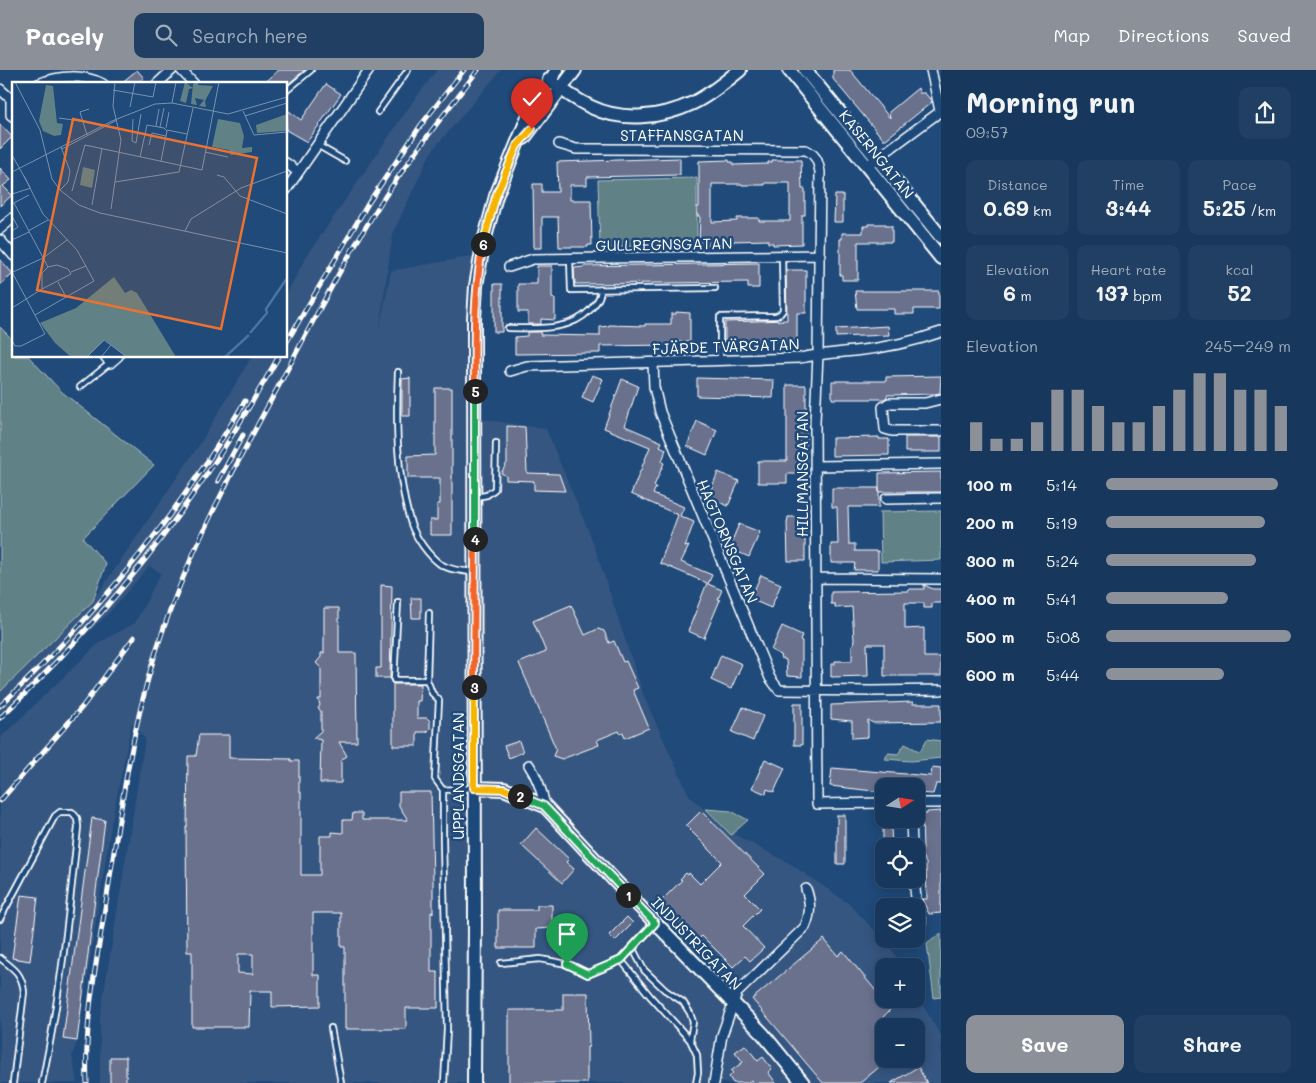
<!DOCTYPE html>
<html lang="en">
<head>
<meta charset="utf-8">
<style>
	:root { --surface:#17385c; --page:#203f62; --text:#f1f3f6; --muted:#9eacbb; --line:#365272; --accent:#8c9099 }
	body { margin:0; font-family:Mali,sans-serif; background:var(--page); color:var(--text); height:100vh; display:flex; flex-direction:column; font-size:19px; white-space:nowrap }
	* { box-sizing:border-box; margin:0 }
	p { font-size:16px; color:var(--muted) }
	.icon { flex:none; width:28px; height:28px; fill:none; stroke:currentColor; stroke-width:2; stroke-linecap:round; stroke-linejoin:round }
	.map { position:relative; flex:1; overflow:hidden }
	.details { display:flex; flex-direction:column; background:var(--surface); width:375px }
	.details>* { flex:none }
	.needle { width:32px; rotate:78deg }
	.fabs { position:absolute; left:875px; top:708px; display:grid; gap:10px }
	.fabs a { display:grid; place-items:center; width:50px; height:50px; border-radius:10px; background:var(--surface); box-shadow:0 2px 12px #0003,0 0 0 1px var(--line); font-size:25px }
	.pin { position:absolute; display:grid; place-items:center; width:42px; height:42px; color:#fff; margin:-51px -21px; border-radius:50% 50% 50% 0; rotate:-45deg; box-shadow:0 0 5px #0007 }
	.pin .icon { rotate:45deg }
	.km { position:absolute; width:25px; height:25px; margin:-12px; border-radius:50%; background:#222; color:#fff; font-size:14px; line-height:25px; text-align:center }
	.round { display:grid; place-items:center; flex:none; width:52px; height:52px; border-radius:10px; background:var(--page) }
	.head { display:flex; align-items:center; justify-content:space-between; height:85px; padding:0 25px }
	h1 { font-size:28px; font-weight:800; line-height:38px }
	.figures { display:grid; grid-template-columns:repeat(3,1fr); gap:8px; height:85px; padding:5px 25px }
	.figures div { display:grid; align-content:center; border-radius:10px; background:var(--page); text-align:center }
	.figures b { font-size:21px; font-weight:800 }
	.figures small { font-size:14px; font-weight:400 }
	.figures p { font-size:14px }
	.chart { height:140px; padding:10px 25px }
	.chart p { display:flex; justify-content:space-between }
	.chart svg { width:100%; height:90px; margin-top:5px; stroke:var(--accent); stroke-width:6 }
	.cta { display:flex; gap:10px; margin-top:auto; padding:10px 25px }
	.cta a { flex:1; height:58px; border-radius:10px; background:var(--accent); color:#fff; font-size:20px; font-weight:800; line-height:58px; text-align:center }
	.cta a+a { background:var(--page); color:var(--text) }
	ul { padding:0 25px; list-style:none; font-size:16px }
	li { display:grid; grid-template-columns:80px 60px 1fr; align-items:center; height:38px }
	li i { height:12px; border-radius:6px; background:var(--accent) }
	header { display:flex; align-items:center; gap:30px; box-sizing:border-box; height:70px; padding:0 25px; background:var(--accent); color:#fff }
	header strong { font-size:24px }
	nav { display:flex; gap:28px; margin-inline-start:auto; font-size:18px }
	.search { width:350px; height:45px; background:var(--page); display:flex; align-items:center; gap:12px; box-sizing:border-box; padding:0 18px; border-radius:10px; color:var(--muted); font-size:19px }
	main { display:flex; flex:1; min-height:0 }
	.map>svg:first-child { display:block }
	.built { fill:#365680; fill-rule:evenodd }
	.green { fill:#608185; stroke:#b0c0c2 }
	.building { fill:#6a718d; stroke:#fff; fill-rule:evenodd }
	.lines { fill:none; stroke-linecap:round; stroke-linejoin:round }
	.lane-casing { stroke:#fff; stroke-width:8 }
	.street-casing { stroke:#fff; stroke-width:12 }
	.secondary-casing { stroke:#fff; stroke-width:16 }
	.lane { stroke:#1f4a7a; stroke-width:4.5 }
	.street { stroke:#1f4a7a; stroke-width:9 }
	.secondary { stroke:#1f4a7a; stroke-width:12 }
	.rail-casing { stroke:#fff; stroke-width:5 }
	.rail { stroke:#1f4a7a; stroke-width:3; stroke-dasharray:9; stroke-linecap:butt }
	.split-1-casing { stroke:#fff; stroke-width:10 }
	.split-2-casing { stroke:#fff; stroke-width:10 }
	.split-3-casing { stroke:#fff; stroke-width:10 }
	.split-4-casing { stroke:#fff; stroke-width:10 }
	.split-5-casing { stroke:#fff; stroke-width:10 }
	.split-6-casing { stroke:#fff; stroke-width:10 }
	.split-7-casing { stroke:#fff; stroke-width:10 }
	.split-1 { stroke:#22a559; stroke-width:6 }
	.split-2 { stroke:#22a559; stroke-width:6 }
	.split-3 { stroke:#f5b400; stroke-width:6 }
	.split-4 { stroke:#f0652b; stroke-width:6 }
	.split-5 { stroke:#22a559; stroke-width:6 }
	.split-6 { stroke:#f0652b; stroke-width:6 }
	.split-7 { stroke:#f5b400; stroke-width:6 }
	.labels { text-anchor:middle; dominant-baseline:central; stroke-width:5; stroke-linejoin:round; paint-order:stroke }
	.street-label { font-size:15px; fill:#fff; stroke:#1f4a7a }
	.inset-river { fill:none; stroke:#4775a3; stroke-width:2.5 }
	.inset-road { fill:none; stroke:#7992af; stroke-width:1 }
	.view { fill:#eb7230; fill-opacity:0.15; stroke:#eb7230; stroke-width:2.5 }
	.inset-edge { fill:none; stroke:#fff; stroke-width:2.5 }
</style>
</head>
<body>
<header>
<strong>Pacely</strong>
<div class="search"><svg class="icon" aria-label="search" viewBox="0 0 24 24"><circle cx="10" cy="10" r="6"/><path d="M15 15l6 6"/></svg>Search here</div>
<nav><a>Map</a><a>Directions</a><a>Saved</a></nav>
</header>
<main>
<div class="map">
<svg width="941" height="1013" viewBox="0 0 941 1013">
	<rect width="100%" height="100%" fill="#1f4a7a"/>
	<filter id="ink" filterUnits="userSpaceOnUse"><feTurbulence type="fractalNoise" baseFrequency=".02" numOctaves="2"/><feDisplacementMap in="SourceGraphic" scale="10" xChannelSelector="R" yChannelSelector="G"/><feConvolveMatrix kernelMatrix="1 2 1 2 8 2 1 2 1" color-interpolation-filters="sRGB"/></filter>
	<g filter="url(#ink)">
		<path class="built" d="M437 0H501L431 82 393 163 379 261 391 201 473 186 468 248 470 347 546 359 593 472 644 627 689 725 726 760 789 793 848 833 890 876 901 896H884V929H916V924L941 966V1013H100V947L145 669 132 652 112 750 77 972 72 985 77 1013H0V668L100 572 135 553 161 503 149 496 110 542 0 645V622L93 531 201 372 252 286H286V225L306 187 414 30ZM884 956H916V989H884Z"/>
		<path class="green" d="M697 108V174L600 178 598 110Z
			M0 257 14 271V286H28L62 322 154 395 83 468 106 494 93 531 0 622Z
			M941 441V490L881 492 880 442Z
			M927 669 941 671V688L911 691 885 689 888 683 898 684 905 674 919 681 921 680Z
			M706 739 731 741 748 750 731 765Z
			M941 863V927L934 928 927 874Z"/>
		<path class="building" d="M137 0 144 8 137 14H120Z
			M279 0H305L288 14H263Z
			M833 0H850L890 48 889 42 918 18 919 23H925L932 32 886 69H883L833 9Z
			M326 14 341 24 307 72 286 60V39L301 50Z
			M0 54 12 67 0 79Z
			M680 88V105L587 107V115H570V130H591L592 175H588V177H559L558 147H542V178H534L533 114H542V122H558L557 92Z
			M729 90V92H733V95L768 94V92H772V90H801L802 119H805V145H802V174L773 175V173H768V170L733 171V173H729L730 175H699L700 146H697V137H699V91ZM765 113H790V151H759V148H737V151L712 152V114H742V115H765Z
			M0 98 11 110 3 116 12 125 0 136Z
			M835 125H843V152H834Z
			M869 154H886V156H892V172H858V210H842V205H840V169H842V163H863V156H869Z
			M0 189 13 204 0 215Z
			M759 193V218H748V212L575 214 574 198 584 197V196Z
			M537 196H552V228L555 229V250L541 249V254H528V242H518V214H537Z
			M786 200H806V243H797V271L725 272V252L787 250Z
			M494 214H502V262H494Z
			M855 221H939V239H914V244H894V239H857Z
			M676 242 690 243V272H671V275L600 276V283L515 284V267L527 266V262H541L540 265 600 266V257L609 256V255L645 256V254H671V244H676Z
			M888 256 889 265 836 267V259Z
			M592 305 603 309 593 332 582 327Z
			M941 306 940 323 934 324 887 325V327L884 329H832V311H886V307Z
			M410 308V346H402V309Z
			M697 308 774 310 773 328 697 326Z
			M622 309 638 316 625 356 662 372 660 376 666 379 662 392 664 393 654 416 656 417 653 424 684 437 680 446 694 452 685 477 689 476 681 492 712 505 708 514 722 520 718 529 720 530 704 568 688 561 707 513 660 493 678 445 631 424 650 377 604 358Z
			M787 315H806V404H787V413H758V391H787Z
			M435 318H452V465H430V450H437V434H440V408H408V386L435 385Z
			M697 351 717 360 707 385 687 376Z
			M507 356 525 357 527 403 559 404 565 421 534 420V411L506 410V406L501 403 507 393Z
			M879 367V369H889V385L832 386V368Z
			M905 367H941V382H905Z
			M718 402 739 411 728 436 708 427Z
			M941 402V422H879V403Z
			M832 418H879V437H848L849 474H855V481H878V500H854L855 493H831V474H838L837 437H832Z
			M788 447H805V491H788L787 453Z
			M739 454 760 462 749 487 729 478Z
			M761 505 781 514 771 538 750 529Z
			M381 515 392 516 390 608H376V598H381Z
			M924 515 933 519H941V533H932V538H924V533H905V559L924 558V587H941V606H884V574H867L868 606 831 607V594H835V591H852V575H853L854 570 852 537 835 538V534H831V522L909 521V519H924Z
			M411 528H421V548H412Z
			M571 535 585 565 598 559 604 561 609 573 614 571 623 592 626 591 638 618 633 620 649 658 625 668 623 662 620 664 619 661 597 670 599 675 562 689 553 686 556 679 519 593 546 582 533 551Z
			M324 538H339V583H356L357 672H339L347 686 341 690V713H320L321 670 313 668 321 661V641L318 639 320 635 318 629H321V598L316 593 321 587V583H324Z
			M782 556 802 565 800 570 802 571V607L787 606 786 590 780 588 781 585 771 580Z
			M721 585 742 594 731 619 711 610Z
			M393 614H421L420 631H417V648H427L430 651V659L427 662H417V676H393Z
			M913 632V634H941V652L873 653 868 650V667L852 668V651L831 649V635Z
			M794 633H802V675H794Z
			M743 637 763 646 753 671 732 662Z
			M199 665H229V688L291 689V691H299V722H301V805H320V766H332V762L343 763V750H352L353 743H362V750H408L399 736V722H431L433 812V843L431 842V902H438V938H406V959H345V877H341V843H313V905H320V936L272 937V921H250L249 957H192V882H187L186 757H187L188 686H196ZM238 884H253V904L238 903Z
			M519 671 523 682 509 688 504 676Z
			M765 689 785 698 774 722 767 719 766 724 752 718Z
			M932 697 941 698V714H936L933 724 916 723V716H884L882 722 830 716 832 698 931 706Z
			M701 741 765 804 745 824 760 839 743 856 764 878 750 891 745 886 733 897 702 866 697 870 660 832 682 810 680 809 686 803 688 805 689 803 700 814 722 792 686 756Z
			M941 741V843L929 844 922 829H927L926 793 918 780H923L922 746 924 744H927V742Z
			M837 745H845V794H837Z
			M92 748 105 750 77 971 63 969Z
			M883 749H905V756H891L892 776H883Z
			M536 758 569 789 566 792 574 799 562 813 521 775Z
			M21 825 38 827 30 891 12 888Z
			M537 835H552V858L536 859V878H498V840H537Z
			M627 847 633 853 615 871 609 865Z
			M824 869 838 886 843 881 881 927 880 928 890 940 883 947 891 956H884V993L860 1013H823L752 929Z
			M563 923H588L589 977H587V1013H509V940H563Z
			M745 975 758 991 763 987 772 999 768 1002 776 1013H753L751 1010 747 1013H733L729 1007 733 1003 731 1001 743 992 735 982Z
			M110 987H126V1013H110Z
			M918 997 927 1013H891Z"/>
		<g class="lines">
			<defs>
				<path id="lane" d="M286 21 311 0
					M378 42 408 0
					M317 75 345 91
					M570 189 571 220 715 218
					M508 258C536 258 569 262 590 240 596 233 601 228 601 219
					M720 290V247L776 246 780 244 783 240 782 186
					M398 302C396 351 396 406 411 454 416 468 428 485 440 494 450 500 462 501 473 502
					M80 317 110 293
					M476 427 487 425 495 419 496 373
					M398 532 394 610H427L432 623 439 630 435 709 443 720 473 718
					M427 610 429 543
					M443 720V770L447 959 444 1013
					M0 849 55 746 60 742H72L77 748 78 757C69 843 60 928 42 1013
					M654 854 621 890 650 926 690 970 697 985 698 1003 696 1013
					M632 877 644 900 665 920 683 932 690 943 693 952 690 970
					M0 888C14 899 22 903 24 922L13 1013
					M501 893 540 889 567 894 588 904 621 890
					M331 958 341 1013"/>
				<path id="street" d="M181 0 194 14
					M931 0 940 41
					M38 14C59 5 83 4 103 14
					M157 14 172 0
					M0 19 11 29
					M14 27 11 29V45L14 47
					M559 74 576 79H600L806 80C816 85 818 91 820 102L818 284 815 352 817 734 884 733
					M872 92 941 41
					M286 93 298 102
					M286 120 369 0
					M0 159 14 147
					M0 170 14 186
					M509 197 533 189 820 185
					M105 286 110 293 118 286
					M653 293 654 317 660 342 770 608 779 620 872 621 941 620
					M510 301 527 296 800 288C818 284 835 283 854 281 884 278 913 272 941 262
					M941 329 925 333H889L883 337 885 359 892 361H941
					M816 396 941 394
					M886 429 941 428
					M816 508 941 509
					M529 695C538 708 542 721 545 736
					M916 733H941
					M911 749 912 776
					M914 809 917 838 921 852 916 856
					M714 1013 722 965 737 923 805 857C811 844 811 832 806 819"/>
				<path id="secondary" d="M789 0 941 188
					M805 0 941 167
					M549 10C562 20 576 30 591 37 622 52 662 48 693 33 710 25 725 12 740 0
					M524 68 575 0
					M474 718 504 719 545 736 616 812 763 964 803 1013
					M474 1013 475 853 474 249 476 216 483 175 496 126 532 37 557 0"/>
			</defs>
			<use href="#lane" class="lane-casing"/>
			<use href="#street" class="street-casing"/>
			<use href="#secondary" class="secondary-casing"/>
			<use href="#lane" class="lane"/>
			<use href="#street" class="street"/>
			<use href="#secondary" class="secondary"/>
			<defs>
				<path id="rail" d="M286 273 369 132 421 55 464 0
					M218 411 243 365
					M0 636C95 547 179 443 245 331
					M0 648C67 584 131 513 184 437 219 389 249 338 279 286
					M0 731 83 636 134 567
					M87 1013C84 949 98 883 108 820 120 743 131 666 153 591 182 495 229 407 277 319 310 257 342 194 380 134 410 88 444 44 478 0"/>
			</defs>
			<use href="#rail" class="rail-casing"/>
			<use href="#rail" class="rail"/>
		</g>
	</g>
	<g class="lines" filter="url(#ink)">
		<defs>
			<path id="split-1" d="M567 894 588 904 621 890 655 853 628 825"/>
			<path id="split-2" d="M520 726 544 736 628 825"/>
			<path id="split-3" d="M474 617V718L504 719 520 726"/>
			<path id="split-4" d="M474 617 475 469"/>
			<path id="split-5" d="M475 321V469"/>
			<path id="split-6" d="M475 321C474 271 474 223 483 174"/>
			<path id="split-7" d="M483 174 496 126 517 76 532 59"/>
		</defs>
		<use href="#split-1" class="split-1-casing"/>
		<use href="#split-2" class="split-2-casing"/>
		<use href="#split-3" class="split-3-casing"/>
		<use href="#split-4" class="split-4-casing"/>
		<use href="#split-5" class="split-5-casing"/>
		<use href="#split-6" class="split-6-casing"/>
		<use href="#split-7" class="split-7-casing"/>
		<use href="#split-1" class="split-1"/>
		<use href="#split-2" class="split-2"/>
		<use href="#split-3" class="split-3"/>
		<use href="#split-4" class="split-4"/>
		<use href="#split-5" class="split-5"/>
		<use href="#split-6" class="split-6"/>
		<use href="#split-7" class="split-7"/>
	</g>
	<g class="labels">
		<g class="street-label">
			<text x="682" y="65">STAFFANSGATAN</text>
			<text transform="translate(877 84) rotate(51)">KASERNGATAN</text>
			<text transform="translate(664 174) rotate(-1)">GULLREGNSGATAN</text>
			<text transform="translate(726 276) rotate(-2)">FJÄRDE TVÄRGATAN</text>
			<text transform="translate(802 404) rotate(-90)">HILLMANSGATAN</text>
			<text transform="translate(728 471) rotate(67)">HAGTORNSGATAN</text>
			<text transform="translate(458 706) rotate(-90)">UPPLANDSGATAN</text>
			<text transform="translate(697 873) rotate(46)">INDUSTRIGATAN</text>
		</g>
	</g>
	<g transform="translate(12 12)">
		<rect width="275" height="275" fill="#1f4a7a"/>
		<path d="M173 0 181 6 177 7 174 21 168 19ZM186 0V3L201 4 193 19 194 25 187 24 192 18 183 16 185 23 179 22 181 2ZM34 3 41 4 45 41 51 42 49 53 42 54 31 49 27 39ZM275 32V49L245 51 244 43ZM206 37 228 41 232 54 230 66 240 65V70L219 73 217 68 200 65ZM71 85 83 88 80 106 68 103ZM102 195 113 211 119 208 125 211 164 275H114L93 258 75 275H59L43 261 28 241 64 226Z" fill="#608185"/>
		<path class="inset-river" d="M238 251 255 231 254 227 275 196M213 275 237 253"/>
		<path class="inset-road" d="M3 0 28 48 40 97 48 108 67 123 88 131 275 171M101 8 141 15 144 0M160 21 164 0M118 25 123 0M231 29 242 53 275 50M233 34 275 21M47 36 68 39M121 37 120 59 124 61 129 32M144 44 147 27M148 45 152 26M154 46 157 30M155 48 175 52M75 53 68 30 77 27M137 63 140 51 154 54M49 65 100 39 143 22 160 21 216 32 275 15M50 67 105 38M193 70 216 75M0 73 18 105M128 75 135 43 152 46 155 49 149 79M0 90 49 65 58 89 56 100 48 108M205 93 212 95 228 114 275 132M12 94 31 132 65 168 82 199 23 233M103 100 167 90 181 26M60 109 73 63 190 88 207 0M0 112 19 106M2 121 36 185M0 122 17 113M80 123 90 66M99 127 109 58 101 24 103 0M0 134 6 145 0 149M16 149 36 138M173 149 179 137 229 106 275 89M0 158 17 150M45 183 56 187 59 192 30 207V191L36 185ZM0 190 33 252 9 264H3L0 258M1 190 31 176 55 158M59 190 74 184M46 200 54 215M0 226 30 207M75 275 92 258 115 275M89 275 99 263"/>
		<path class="view" d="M61 37 245 76 209 247 25 208Z"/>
		<rect width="275" height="275" class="inset-edge"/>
	</g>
</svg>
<div class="fabs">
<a><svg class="needle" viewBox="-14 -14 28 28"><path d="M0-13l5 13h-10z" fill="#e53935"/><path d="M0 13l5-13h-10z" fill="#9eacbb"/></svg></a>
<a><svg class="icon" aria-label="locate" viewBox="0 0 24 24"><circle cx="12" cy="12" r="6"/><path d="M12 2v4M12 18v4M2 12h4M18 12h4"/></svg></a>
<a><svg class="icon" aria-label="layers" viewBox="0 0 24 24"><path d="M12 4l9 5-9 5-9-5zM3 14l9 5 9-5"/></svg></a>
<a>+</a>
<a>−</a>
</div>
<div class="pin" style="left:567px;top:894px;background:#1e9e55"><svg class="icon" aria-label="arrive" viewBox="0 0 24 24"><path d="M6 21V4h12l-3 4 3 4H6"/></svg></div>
<div class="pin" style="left:532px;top:59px;background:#d93025"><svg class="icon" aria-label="check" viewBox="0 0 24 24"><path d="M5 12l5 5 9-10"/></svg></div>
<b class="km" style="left:628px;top:825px">1</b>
<b class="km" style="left:520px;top:726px">2</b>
<b class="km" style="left:474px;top:617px">3</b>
<b class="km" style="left:475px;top:469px">4</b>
<b class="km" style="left:475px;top:321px">5</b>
<b class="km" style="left:483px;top:174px">6</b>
</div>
<section class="details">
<div class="head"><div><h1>Morning run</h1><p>09:57</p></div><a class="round"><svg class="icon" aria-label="share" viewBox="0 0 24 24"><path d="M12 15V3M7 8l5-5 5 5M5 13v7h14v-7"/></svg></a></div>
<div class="figures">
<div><p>Distance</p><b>0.69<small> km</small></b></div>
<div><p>Time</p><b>3:44</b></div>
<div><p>Pace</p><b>5:25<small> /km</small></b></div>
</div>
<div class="figures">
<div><p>Elevation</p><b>6<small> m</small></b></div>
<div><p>Heart rate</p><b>137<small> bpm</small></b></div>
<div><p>kcal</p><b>52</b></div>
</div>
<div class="chart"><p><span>Elevation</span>245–249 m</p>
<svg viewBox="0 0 160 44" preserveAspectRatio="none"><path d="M5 44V30M15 44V38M25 44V38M35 44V30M45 44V14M55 44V14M65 44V22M75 44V30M85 44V30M95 44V22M105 44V14M115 44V6M125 44V6M135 44V14M145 44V14M155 44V22"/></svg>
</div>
<ul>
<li><b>100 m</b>5:14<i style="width:93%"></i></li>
<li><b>200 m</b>5:19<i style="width:86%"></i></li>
<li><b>300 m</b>5:24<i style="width:81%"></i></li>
<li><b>400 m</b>5:41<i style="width:66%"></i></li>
<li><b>500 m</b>5:08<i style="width:100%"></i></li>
<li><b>600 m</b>5:44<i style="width:64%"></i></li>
</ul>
<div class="cta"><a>Save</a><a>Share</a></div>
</section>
</main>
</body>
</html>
